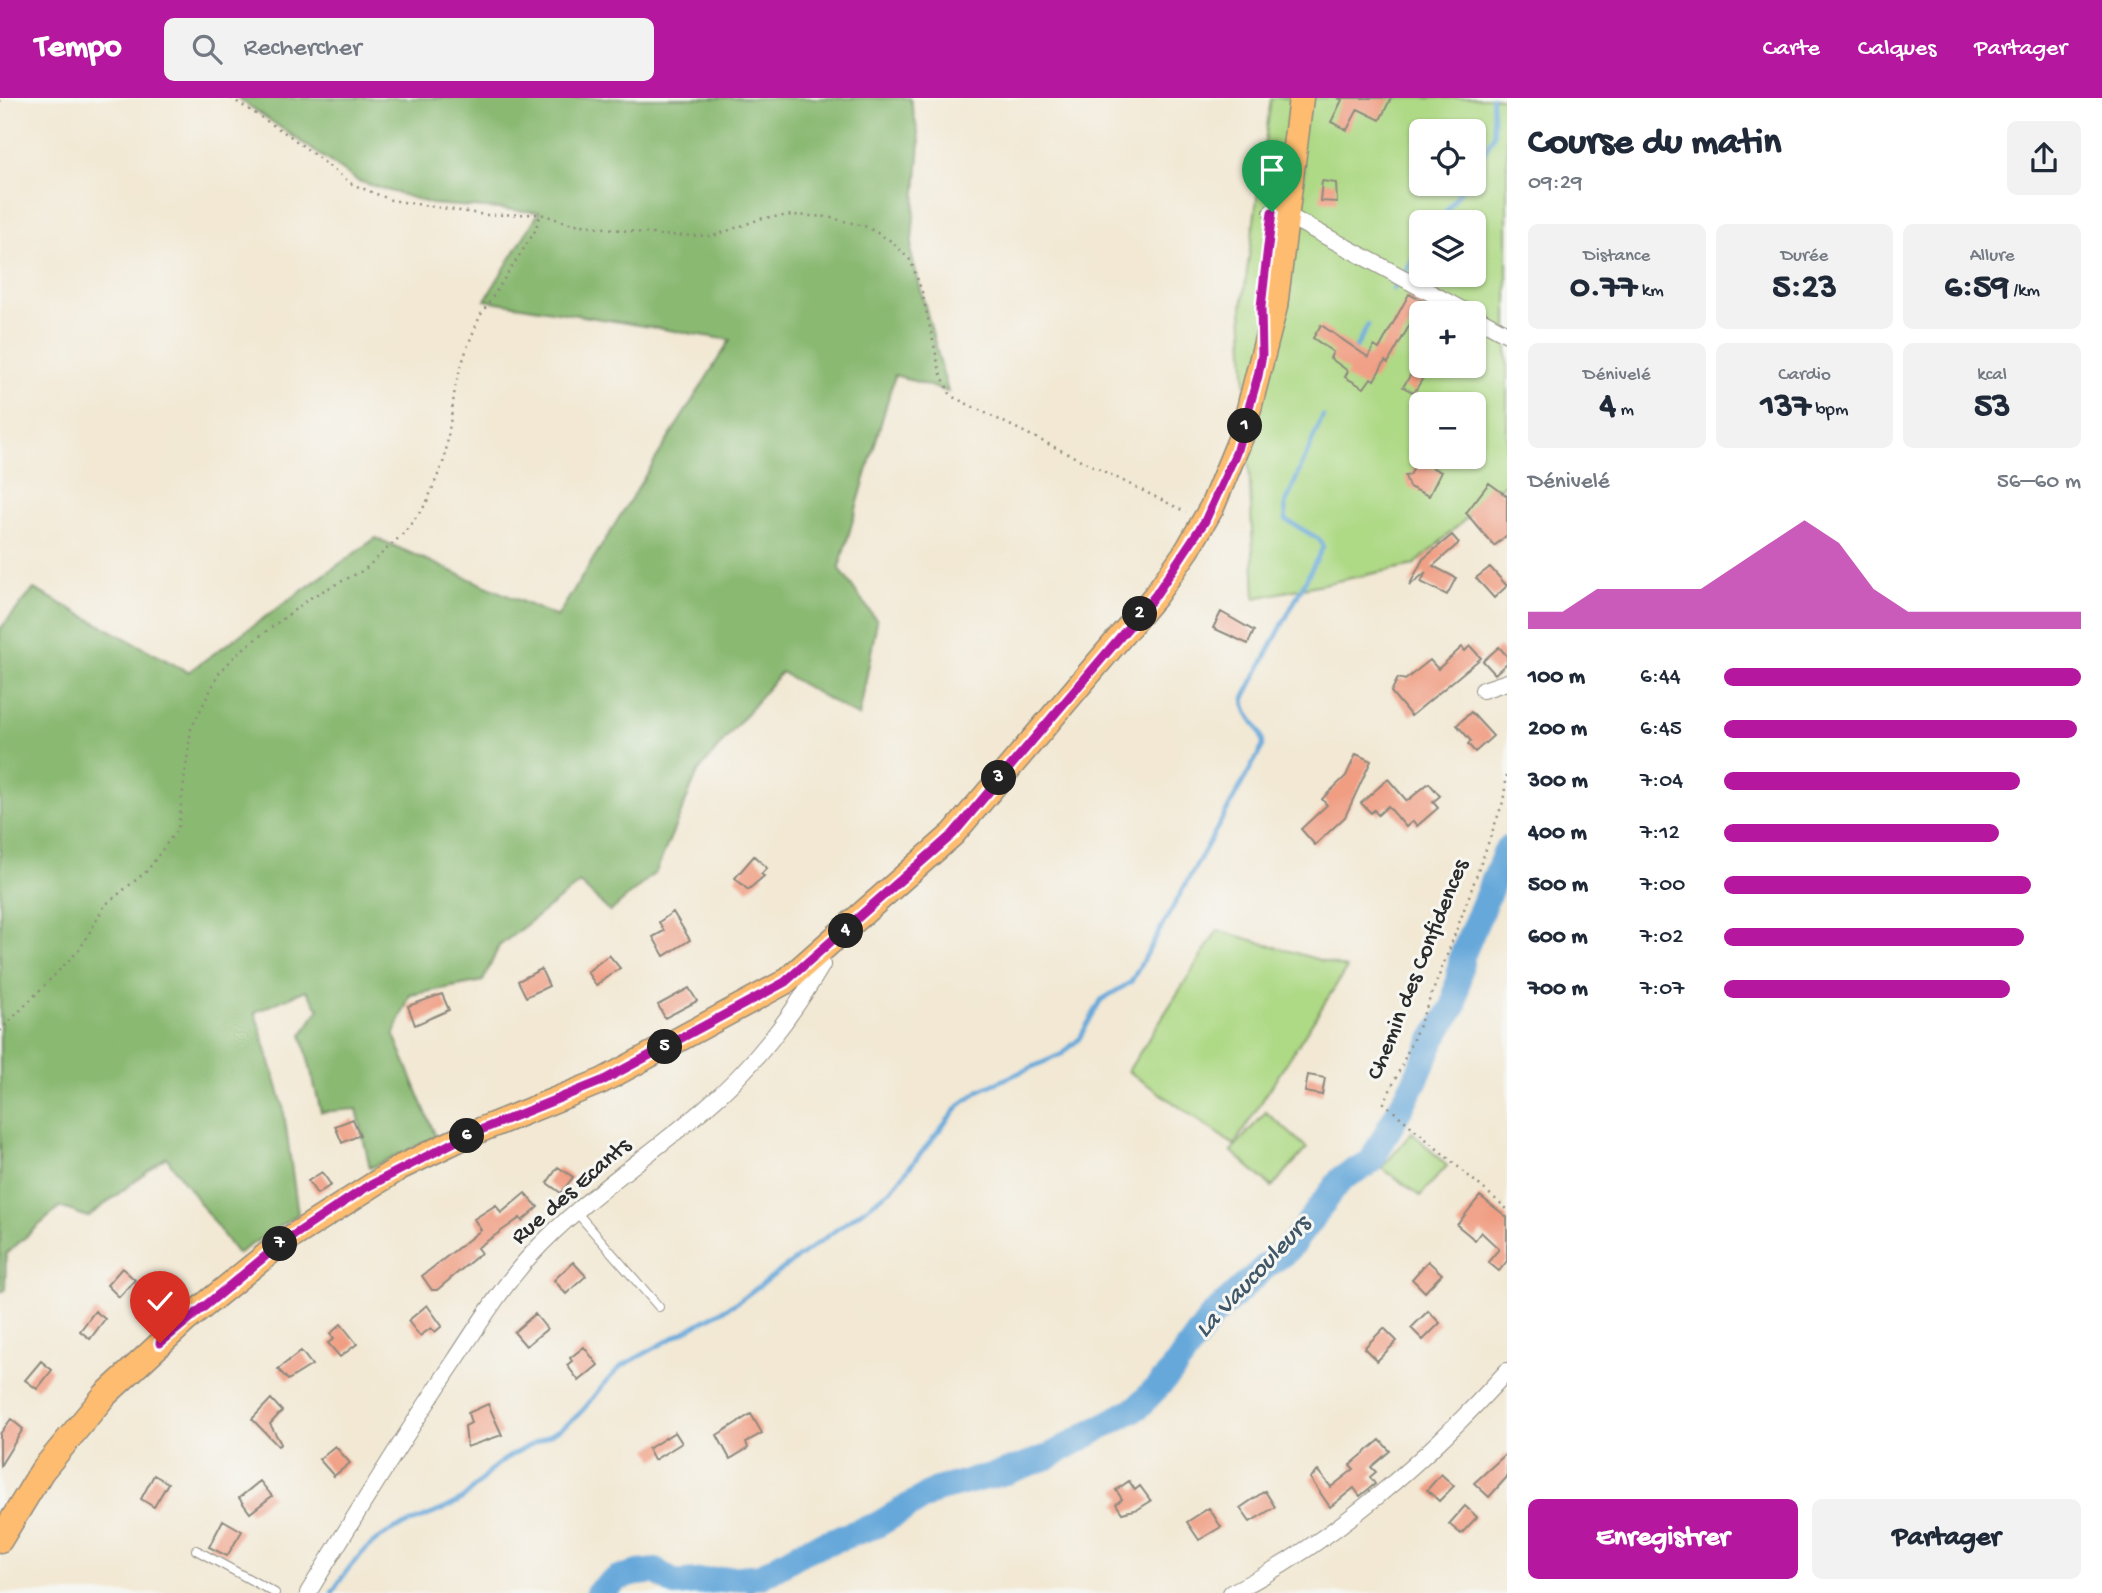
<!DOCTYPE html>
<html lang="fr">
<head>
<meta charset="utf-8">
<style>
	:root { --surface:#fff; --page:#f2f2f3; --text:#1f2937; --muted:#747a83; --accent:#b5179e }
	body { margin:0; font-family:"Gochi Hand",sans-serif; background:var(--page); color:var(--text); height:100vh; display:flex; flex-direction:column; font-size:26px; white-space:nowrap }
	* { box-sizing:border-box; margin:0 }
	p { font-size:23px; color:var(--muted) }
	.icon { flex:none; width:38px; height:38px; fill:none; stroke:currentColor; stroke-width:2; stroke-linecap:round; stroke-linejoin:round }
	.map { position:relative; flex:1; overflow:hidden }
	.sheet { display:flex; flex-direction:column; background:var(--surface); width:595px }
	.sheet>* { flex:none }
	.tools { position:absolute; left:1409px; top:21px; display:grid; gap:14px }
	.tools a { display:grid; place-items:center; width:77px; height:77px; border-radius:10px; background:var(--surface); box-shadow:0 2px 5px #0004; font-size:35px }
	.pin { position:absolute; display:grid; place-items:center; width:60px; height:60px; color:#fff; margin:-72px -30px; border-radius:50% 50% 50% 0; rotate:-45deg; box-shadow:0 0 7px #0007 }
	.pin .icon { rotate:45deg }
	.km { position:absolute; width:35px; height:35px; margin:-18px; border-radius:50%; background:#222; color:#fff; font-size:19px; line-height:35px; text-align:center }
	.round { display:grid; place-items:center; flex:none; width:74px; height:74px; border-radius:10px; background:var(--page) }
	.overview { display:flex; align-items:center; justify-content:space-between; height:119px; padding:0 21px }
	h1 { font-size:38px; font-weight:700; line-height:52px }
	.metrics { display:grid; grid-template-columns:repeat(3,1fr); gap:10px; height:119px; padding:7px 21px }
	.metrics div { display:grid; align-content:center; border-radius:10px; background:var(--page); text-align:center }
	.metrics b { font-size:35px; font-weight:700 }
	.metrics small { font-size:19px; font-weight:400 }
	.metrics p { font-size:19px }
	.chart { height:196px; padding:14px 21px }
	.chart p { display:flex; justify-content:space-between }
	.chart svg { width:100%; height:126px; margin-top:7px; fill:var(--accent); opacity:.7 }
	.button { display:flex; gap:14px; margin-top:auto; padding:14px 21px }
	.button a { flex:1; height:80px; border-radius:10px; background:var(--accent); color:#fff; font-size:28px; font-weight:700; line-height:80px; text-align:center }
	.button a+a { background:var(--page); color:var(--text) }
	ul { padding:0 21px; list-style:none; font-size:23px }
	li { display:grid; grid-template-columns:112px 84px 1fr; align-items:center; height:52px }
	li i { height:18px; border-radius:9px; background:var(--accent) }
	header { display:flex; align-items:center; gap:42px; box-sizing:border-box; height:98px; padding:0 35px; background:var(--accent); color:#fff }
	header strong { font-size:33px }
	nav { display:flex; gap:38px; margin-inline-start:auto; font-size:24px }
	.search { width:490px; height:63px; background:var(--page); display:flex; align-items:center; gap:18px; box-sizing:border-box; padding:0 24px; border-radius:10px; color:var(--muted); font-size:26px }
	main { display:flex; flex:1; min-height:0 }
	.map>svg:first-child { display:block }
	.green { fill:#aed985; stroke:#6c8258; stroke-width:2; fill-rule:evenodd }
	.forest { fill:#8ab972; stroke:#5a724e; stroke-width:2 }
	.lines { fill:none; stroke-linecap:round; stroke-linejoin:round }
	.stream { stroke:#66a8da; stroke-width:4.5 }
	.river { stroke:#66a8da; stroke-width:26 }
	.building { fill:#f09d82 }
	.service-casing { stroke:#8e8a7f; stroke-width:10 }
	.minor-casing { stroke:#8e8a7f; stroke-width:18 }
	.primary-casing { stroke:#8e8a7f; stroke-width:27 }
	.path { stroke:#8e8a7f; stroke-width:2.5; stroke-dasharray:2 5; stroke-linecap:butt }
	.service { stroke:#fff; stroke-width:8 }
	.minor { stroke:#fff; stroke-width:16 }
	.primary { stroke:#fdbc6f; stroke-width:24 }
	.route-casing { stroke:#fff; stroke-width:14 }
	.route { stroke:#b5179e; stroke-width:9 }
	.labels { text-anchor:middle; dominant-baseline:central; stroke-width:6; stroke-linejoin:round; paint-order:stroke }
	.street-label { font-size:24px; fill:#2b2b2b; stroke:#f6f6f2 }
	.water-label { font-size:26px; font-style:italic; fill:#405768; stroke:#f6f6f2 }
</style>
</head>
<body>
<header>
<strong>Tempo</strong>
<div class="search"><svg class="icon" aria-label="search" viewBox="0 0 24 24"><circle cx="10" cy="10" r="6"/><path d="M15 15l6 6"/></svg>Rechercher</div>
<nav><a>Carte</a><a>Calques</a><a>Partager</a></nav>
</header>
<main>
<div class="map">
<svg width="1507" height="1495" viewBox="0 0 1507 1495">
	<rect width="100%" height="100%" fill="#f6f6f2"/>
	<filter id="ink" filterUnits="userSpaceOnUse"><feTurbulence type="fractalNoise" baseFrequency=".0143" numOctaves="2"/><feDisplacementMap in="SourceGraphic" scale="14" xChannelSelector="R" yChannelSelector="G"/><feConvolveMatrix kernelMatrix="1 2 1 2 8 2 1 2 1" color-interpolation-filters="sRGB"/></filter>
	<filter id="wash" filterUnits="userSpaceOnUse"><feTurbulence type="fractalNoise" baseFrequency=".00686" numOctaves="4" result="noise"/><feDisplacementMap in="SourceGraphic" scale="28" xChannelSelector="R" yChannelSelector="G"/><feGaussianBlur stdDeviation="1.57" result="paint"/><feColorMatrix in="noise" values="0 0 0 0 0 0 0 0 0 0 0 0 0 0 0 0 0 1.4 0 .05"/><feComposite in="paint" operator="in"/></filter>
	<g filter="url(#wash)">
		<rect width="100%" height="100%" fill="#f2e8d3"/>
		<path class="green" d="M1271 0H1507V384L1414 467 1255 500 1242 209ZM1421 33H1474V86H1421ZM1421 124H1474V177H1421ZM1421 215H1474V268H1421ZM1421 306H1474V359H1421Z
			M1218 832 1347 870 1234 1047 1128 973Z
			M1266 1014 1307 1050 1272 1089 1231 1053Z
			M1412 1034 1447 1068 1420 1098 1382 1070Z"/>
		<path class="forest" d="M238 0H910L920 44 911 155 948 294 895 277 839 470 877 523 859 619 781 574 698 674 656 774 610 814 580 785 499 848 483 883 410 897 394 937 436 1039 370 1070 357 1011 321 1014 302 937 319 911 306 892 255 914 283 1008 298 1116 237 1156 166 1059 88 1119 60 1109 6 1156 5 1192 0 1194V531L34 491 188 574 376 440 557 519 730 242 485 202 539 114 432 106 358 83Z"/>
		<g class="lines">
			<path class="stream" d="M1474 74 1494 37 1492 0
				M1439 124 1465 86
				M1393 191 1421 150
				M1354 253 1368 227
				M332 1495C347 1470 368 1444 395 1431 416 1421 438 1416 459 1403 474 1393 484 1377 498 1366 518 1351 542 1343 563 1329 588 1313 600 1286 622 1268L736 1205 892 1091 959 1008 980 992 1062 956 1079 941 1101 902 1131 884 1263 648C1263 628 1244 620 1244 600L1323 449 1319 441 1286 422 1285 407 1323 318
				M748 1495 779 1469"/>
			<path class="river" d="M598 1495 618 1480 638 1475 656 1473 675 1486 761 1478 806 1452 877 1427 936 1392 1006 1374 1048 1359 1138 1309 1169 1277 1212 1218 1266 1168 1288 1152 1342 1080 1371 1064 1415 983 1433 942 1454 908 1462 858 1507 751"/>
		</g>
		<g id="blocks">
			<path class="building" d="M1338 0H1391L1380 22 1358 11 1347 32 1331 24 1342 2Z
				M1322 83 1336 85 1337 104 1320 103Z
				M1409 196 1445 215 1417 214 1388 265 1385 263 1374 282 1371 280 1364 290 1345 279 1348 273 1330 260 1333 254 1313 240 1321 227 1368 259 1374 248 1379 251Z
				M1416 268H1430L1414 295 1403 289Z
				M1418 362 1441 374 1429 398 1409 389 1405 378 1410 377Z
				M1489 385 1507 398V437L1494 448 1466 415Z
				M1452 437 1459 445 1433 468 1456 480 1447 497 1421 484 1426 474 1409 488 1423 461Z
				M1490 469 1507 488 1494 500 1476 480Z
				M1221 514 1254 533 1248 546 1213 530Z
				M1470 548 1481 560 1411 618 1391 594 1398 580 1405 582 1430 562 1438 571 1462 549 1465 553Z
				M1499 549 1507 558V565L1495 576 1483 563Z
				M1471 614 1493 638 1475 654 1468 646 1471 643 1457 627Z
				M1356 656 1371 663 1345 719 1315 747 1301 731 1327 707 1322 701 1346 678Z
				M1388 681 1407 703 1429 685 1440 698 1433 704 1438 710 1417 728 1413 723 1406 729 1388 708 1378 717 1374 712 1371 715 1361 705Z
				M754 758 767 770 761 776 764 778 748 792 735 780Z
				M673 814 690 842 664 858 653 839 664 833 659 824Z
				M609 857 620 870 596 887 587 874Z
				M541 871 549 888 526 899 518 883Z
				M689 890 697 903 665 920 658 907Z
				M442 896 449 912 415 927 408 908Z
				M1308 977 1325 980 1322 997 1305 994Z
				M353 1021 360 1037 342 1045 335 1028Z
				M558 1069 573 1079 561 1095 547 1085Z
				M322 1074 331 1087 317 1096 308 1083Z
				M525 1095 538 1109 522 1123 520 1120 477 1150 481 1155 437 1192H432L422 1178 481 1132 474 1121 496 1107 501 1115Z
				M1480 1098 1507 1119V1163L1499 1173 1488 1164 1499 1151 1481 1134 1475 1142 1457 1127Z
				M1428 1163 1442 1176 1425 1194 1412 1181Z
				M573 1164 586 1178 566 1196 554 1182Z
				M122 1170 135 1182 119 1199 107 1187Z
				M427 1207 442 1228 435 1234 431 1230 420 1238 408 1223Z
				M95 1213 105 1221 90 1241 80 1233Z
				M1428 1213 1440 1225 1423 1242 1411 1230Z
				M535 1216 547 1231 526 1248 514 1234Z
				M341 1226 357 1246 340 1259 328 1245 334 1241 330 1236Z
				M1384 1230 1397 1243 1377 1263 1364 1250Z
				M584 1249 598 1267 579 1283 567 1267 572 1263 570 1260Z
				M301 1253 312 1267 288 1282 278 1271Z
				M41 1263 52 1272 37 1291 25 1282Z
				M271 1301 282 1313 270 1326 281 1346 278 1348 252 1321Z
				M488 1306 502 1337 467 1349 465 1328 471 1325 468 1315Z
				M751 1316 762 1335 746 1344 748 1350 730 1361 717 1337Z
				M11 1321 23 1331 0 1368V1336Z
				M675 1334 682 1345 654 1362 648 1351Z
				M1380 1342 1390 1353 1371 1369 1376 1374 1370 1379 1375 1386 1360 1398 1354 1390 1330 1409 1310 1380 1318 1373 1331 1389 1354 1371 1350 1367Z
				M335 1348 350 1365 334 1378 319 1361Z
				M1507 1355V1379L1489 1399 1474 1385Z
				M1441 1376 1454 1388 1439 1403 1427 1392Z
				M154 1377 168 1385 154 1409 141 1401Z
				M260 1383 272 1398 250 1415 239 1400Z
				M1129 1383 1135 1392 1140 1388 1151 1403 1138 1411 1122 1415 1116 1406 1122 1401 1116 1392Z
				M1265 1393 1275 1409 1250 1424 1240 1410Z
				M1465 1408 1477 1419 1461 1436 1449 1426Z
				M1209 1410 1221 1429 1199 1442 1187 1424Z
				M223 1422 242 1433 227 1458 209 1449Z"/>
		</g>
	</g>
	<g filter="url(#ink)">
		<use href="#blocks" fill-opacity="0" stroke="#8e8a7f" stroke-width="2"/>
		<g class="lines">
			<defs>
				<path id="service" d="M577 1115 659 1209
					M196 1452 275 1495"/>
				<path id="minor" d="M1272 114 1290 119 1468 215
					M1474 218 1507 236
					M1483 592 1507 584
					M308 1495C356 1416 404 1338 456 1261 479 1226 502 1189 530 1158 581 1102 648 1059 705 1010 751 972 792 918 822 867L817 859
					M1231 1495C1334 1444 1431 1358 1507 1273"/>
				<path id="primary" d="M0 1442 42 1373 105 1297 185 1223 279 1147 401 1069 468 1037 602 983 785 884 953 736 1155 498 1188 451 1212 409 1243 334 1275 209 1301 0"/>
			</defs>
			<use href="#service" class="service-casing"/>
			<use href="#minor" class="minor-casing"/>
			<use href="#primary" class="primary-casing"/>
			<path class="path" d="M231 0 290 38 352 86 391 102 486 117 541 116 568 125 659 137 713 138 763 120 793 117 828 119 867 129 891 143 911 163 922 194 940 274 951 298 1186 414
				M0 4 1 0
				M1507 677 1503 704C1466 806 1431 908 1384 1005L1507 1111
				M0 933 80 851 105 807 147 773 178 730 191 631 219 575 240 553 313 498 364 472 404 435 426 406 445 360 456 284 468 247 480 218 534 135 540 118"/>
			<use href="#service" class="service"/>
			<use href="#minor" class="minor"/>
			<use href="#primary" class="primary"/>
		</g>
	</g>
	<g class="lines" filter="url(#ink)">
		<defs>
			<path id="route" d="M160 1245 279 1147 365 1090 468 1037 602 983 785 884 953 736 1155 498 1205 423 1236 355 1258 278 1262 257 1261 209 1272 114"/>
		</defs>
		<use href="#route" class="route-casing"/>
		<use href="#route" class="route"/>
	</g>
	<g class="labels">
		<g class="street-label">
			<text transform="translate(1419 872) rotate(-68)">Chemin des Confidences</text>
			<text transform="translate(572 1094) rotate(-41)">Rue des Ecants</text>
		</g>
		<g class="water-label">
			<text transform="translate(1254 1180) rotate(-47)">La Vaucouleurs</text>
		</g>
	</g>
</svg>
<div class="tools">
<a><svg class="icon" aria-label="locate" viewBox="0 0 24 24"><circle cx="12" cy="12" r="6"/><path d="M12 2v4M12 18v4M2 12h4M18 12h4"/></svg></a>
<a><svg class="icon" aria-label="layers" viewBox="0 0 24 24"><path d="M12 4l9 5-9 5-9-5zM3 14l9 5 9-5"/></svg></a>
<a>+</a>
<a>−</a>
</div>
<div class="pin" style="left:1272px;top:114px;background:#1e9e55"><svg class="icon" aria-label="arrive" viewBox="0 0 24 24"><path d="M6 21V4h12l-3 4 3 4H6"/></svg></div>
<div class="pin" style="left:160px;top:1245px;background:#d93025"><svg class="icon" aria-label="check" viewBox="0 0 24 24"><path d="M5 12l5 5 9-10"/></svg></div>
<b class="km" style="left:1245px;top:328px">1</b>
<b class="km" style="left:1140px;top:516px">2</b>
<b class="km" style="left:999px;top:680px">3</b>
<b class="km" style="left:846px;top:833px">4</b>
<b class="km" style="left:665px;top:949px">5</b>
<b class="km" style="left:467px;top:1038px">6</b>
<b class="km" style="left:280px;top:1146px">7</b>
</div>
<section class="sheet">
<div class="overview"><div><h1>Course du matin</h1><p>09:29</p></div><a class="round"><svg class="icon" aria-label="share" viewBox="0 0 24 24"><path d="M12 15V3M7 8l5-5 5 5M5 13v7h14v-7"/></svg></a></div>
<div class="metrics">
<div><p>Distance</p><b>0.77<small> km</small></b></div>
<div><p>Durée</p><b>5:23</b></div>
<div><p>Allure</p><b>6:59<small> /km</small></b></div>
</div>
<div class="metrics">
<div><p>Dénivelé</p><b>4<small> m</small></b></div>
<div><p>Cardio</p><b>137<small> bpm</small></b></div>
<div><p>kcal</p><b>53</b></div>
</div>
<div class="chart"><p><span>Dénivelé</span>56–60 m</p>
<svg viewBox="0 0 160 44" preserveAspectRatio="none"><path d="M0 44V38L10 38L20 30L30 30L40 30L50 30L60 22L70 14L80 6L90 14L100 30L110 38L120 38L130 38L140 38L150 38L160 38V44z"/></svg>
</div>
<ul>
<li><b>100 m</b>6:44<i style="width:100%"></i></li>
<li><b>200 m</b>6:45<i style="width:99%"></i></li>
<li><b>300 m</b>7:04<i style="width:83%"></i></li>
<li><b>400 m</b>7:12<i style="width:77%"></i></li>
<li><b>500 m</b>7:00<i style="width:86%"></i></li>
<li><b>600 m</b>7:02<i style="width:84%"></i></li>
<li><b>700 m</b>7:07<i style="width:80%"></i></li>
</ul>
<div class="button"><a>Enregistrer</a><a>Partager</a></div>
</section>
</main>
</body>
</html>
